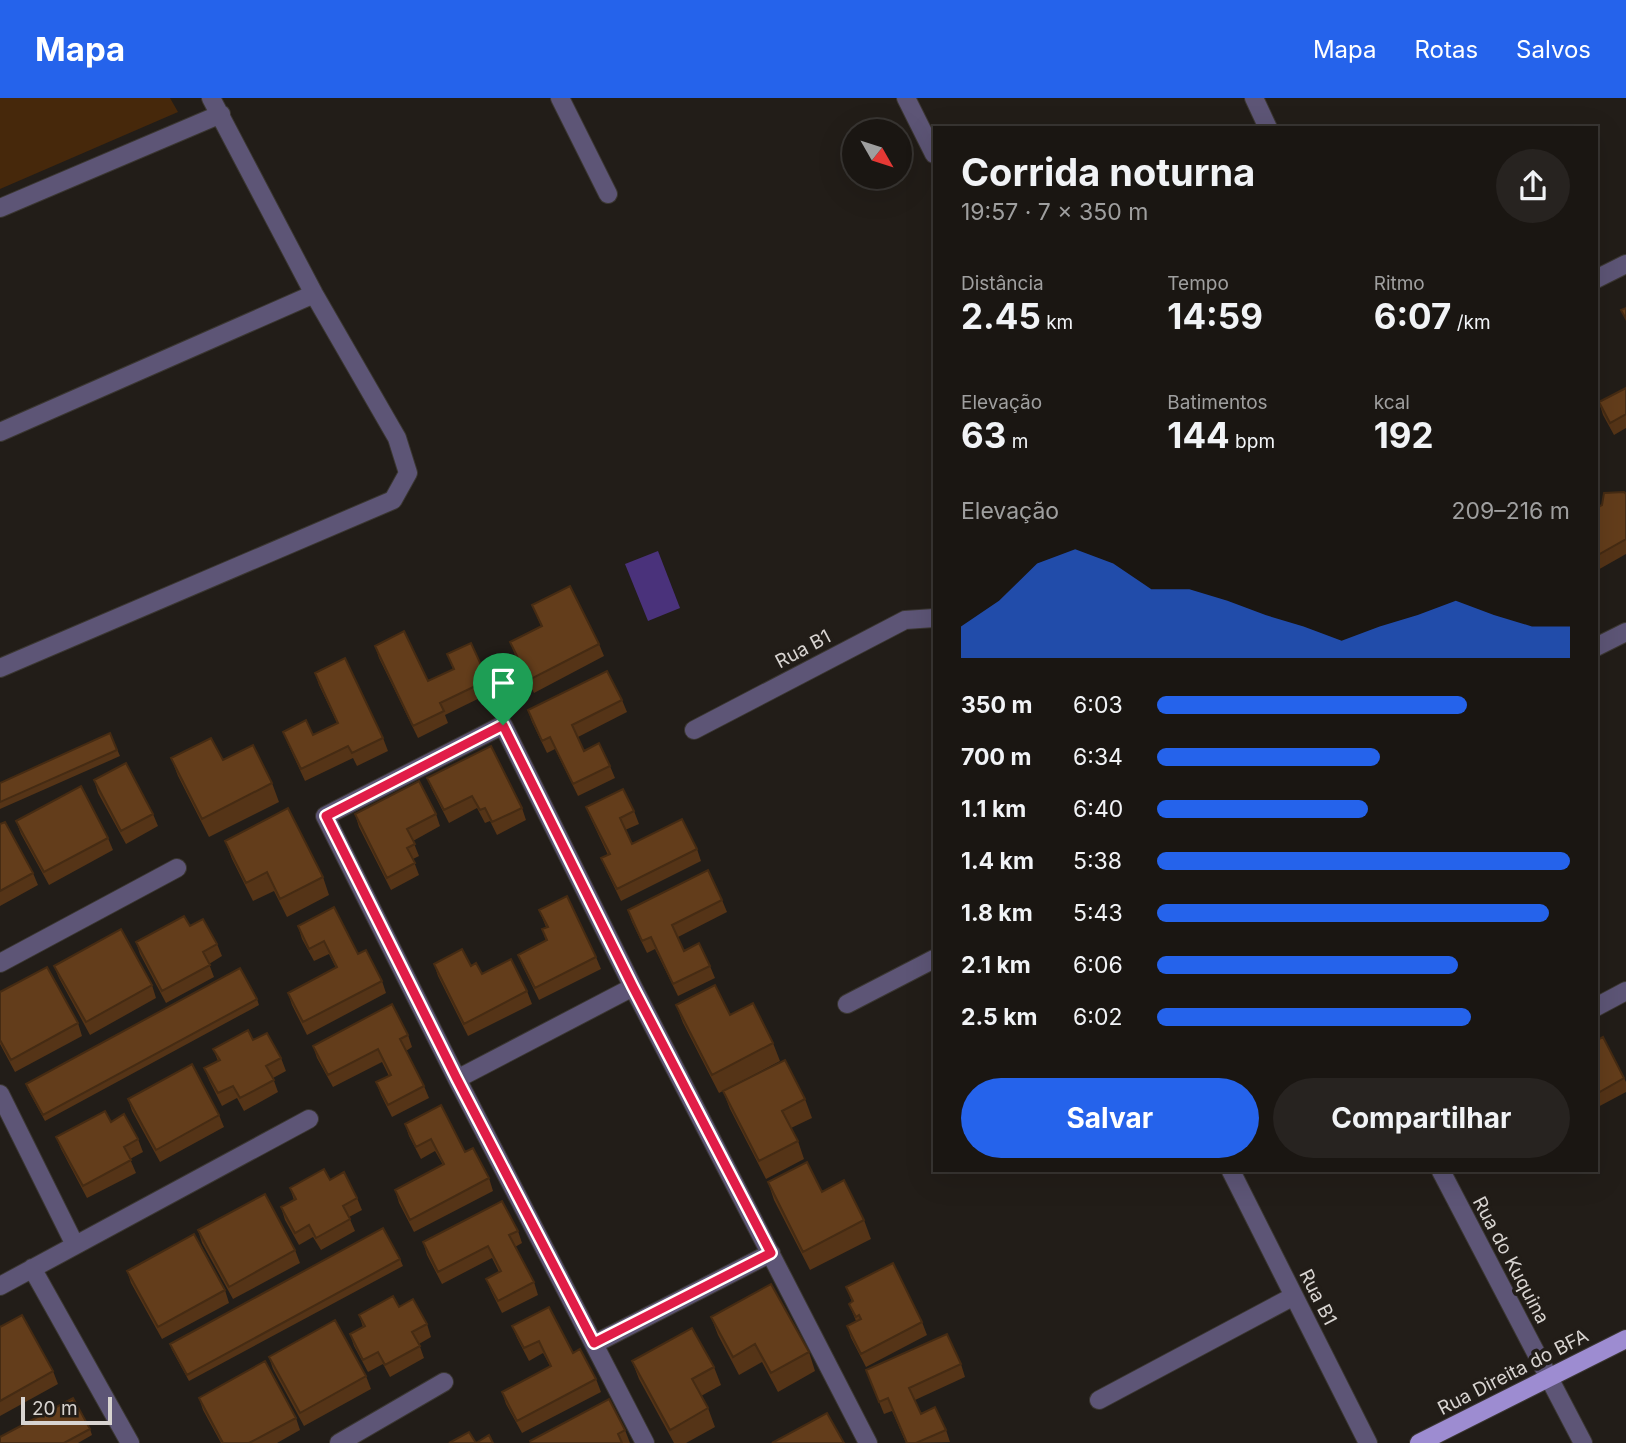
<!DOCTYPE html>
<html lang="pt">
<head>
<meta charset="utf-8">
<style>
	:root { --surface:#1a1612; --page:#272320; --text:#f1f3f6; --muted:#9f9f9f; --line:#383532; --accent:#2563eb }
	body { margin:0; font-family:Inter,sans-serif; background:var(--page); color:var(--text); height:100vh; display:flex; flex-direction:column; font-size:26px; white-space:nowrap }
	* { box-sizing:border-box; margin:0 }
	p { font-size:23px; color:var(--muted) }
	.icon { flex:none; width:38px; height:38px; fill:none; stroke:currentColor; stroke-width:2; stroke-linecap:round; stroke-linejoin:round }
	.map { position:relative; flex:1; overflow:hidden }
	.panel { position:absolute; left:933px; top:28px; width:665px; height:1046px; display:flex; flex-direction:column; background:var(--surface); border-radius:0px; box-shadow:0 7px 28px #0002,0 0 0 2px var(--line) }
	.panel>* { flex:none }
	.needle { width:46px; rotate:129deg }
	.controls { position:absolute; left:842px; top:21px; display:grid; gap:14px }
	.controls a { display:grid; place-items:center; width:70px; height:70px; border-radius:50%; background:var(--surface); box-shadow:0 7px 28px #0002,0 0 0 2px var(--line); font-size:35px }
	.scale { position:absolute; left:21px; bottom:18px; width:91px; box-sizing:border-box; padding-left:7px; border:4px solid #d8d4d1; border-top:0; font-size:19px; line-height:24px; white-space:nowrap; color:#d8d4d1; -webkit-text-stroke:5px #221d18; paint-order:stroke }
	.pin { position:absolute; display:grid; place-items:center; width:60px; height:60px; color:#fff; margin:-72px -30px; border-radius:50% 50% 50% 0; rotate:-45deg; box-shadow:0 0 7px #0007 }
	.pin .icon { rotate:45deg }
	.round { display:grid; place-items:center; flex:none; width:74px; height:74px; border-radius:37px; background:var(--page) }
	.overview { display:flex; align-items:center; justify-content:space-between; height:119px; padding:0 28px }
	h1 { font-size:38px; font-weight:700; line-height:52px }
	.stats { display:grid; grid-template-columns:repeat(3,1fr); gap:10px; height:119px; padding:7px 28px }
	.stats div { display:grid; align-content:center }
	.stats b { font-size:35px; font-weight:700 }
	.stats small { font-size:19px; font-weight:400 }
	.stats p { font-size:19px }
	.chart { height:196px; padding:14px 28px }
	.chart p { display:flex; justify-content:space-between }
	.chart svg { width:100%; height:126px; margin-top:7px; fill:var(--accent); opacity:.7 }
	.cta { display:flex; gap:14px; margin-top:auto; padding:14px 28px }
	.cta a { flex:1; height:80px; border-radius:42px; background:var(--accent); color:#fff; font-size:28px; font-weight:700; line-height:80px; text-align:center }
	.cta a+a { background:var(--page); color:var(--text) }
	ul { padding:0 28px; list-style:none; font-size:23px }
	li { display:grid; grid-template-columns:112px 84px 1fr; align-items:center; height:52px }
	li i { height:18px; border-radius:9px; background:var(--accent) }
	header { display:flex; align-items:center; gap:42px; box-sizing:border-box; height:98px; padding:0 35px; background:var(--accent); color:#fff }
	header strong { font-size:33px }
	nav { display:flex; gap:38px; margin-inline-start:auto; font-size:24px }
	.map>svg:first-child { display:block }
	.green { fill:#46280b }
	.water { fill:#4a327b }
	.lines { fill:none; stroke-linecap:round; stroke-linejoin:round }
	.minor-casing { stroke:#3b3732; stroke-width:20 }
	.major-casing { stroke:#3b3732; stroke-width:20 }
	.minor { stroke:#5d5576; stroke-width:18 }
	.major { stroke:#9d8cd1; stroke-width:18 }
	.wall { fill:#553417 }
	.building { fill:#633d1b; stroke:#452b13; stroke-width:2 }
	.route-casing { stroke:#fff; stroke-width:14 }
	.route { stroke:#e11d48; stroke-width:9 }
	.labels { text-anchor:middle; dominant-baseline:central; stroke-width:7; stroke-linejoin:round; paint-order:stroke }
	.street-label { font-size:19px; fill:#d8d4d1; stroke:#221d18 }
</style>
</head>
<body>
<header>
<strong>Mapa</strong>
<nav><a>Mapa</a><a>Rotas</a><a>Salvos</a></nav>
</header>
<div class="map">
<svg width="1626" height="1345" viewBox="0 0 1626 1345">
	<rect width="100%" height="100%" fill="#221d18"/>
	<path class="green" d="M0 0H170L178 14 0 91Z"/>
	<path class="water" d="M658 453 680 510 648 523 625 466Z"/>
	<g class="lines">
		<defs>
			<path id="minor" d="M560 0 608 96
				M906 0 934 56
				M1254 0 1268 30
				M0 110 221 16
				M1596 181 1626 166
				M0 334 314 196
				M1596 549 1626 534
				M0 570 393 402 408 375 397 340 314 196 211 0
				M694 632 905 522 934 520
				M0 865 177 770
				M847 906 934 861
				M1596 909 1626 893
				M457 981 633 889
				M0 996 75 1147
				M1231 1073 1368 1345
				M1441 1073 1583 1345
				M32 1170 130 1345
				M0 1188 309 1021
				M594 1246 771 1155
				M1099 1302 1294 1198
				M339 1345 444 1284
				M645 1345 457 981 325 718 503 627 633 889 868 1345"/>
			<path id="major" d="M1419 1345 1626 1241"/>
		</defs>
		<use href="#minor" class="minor-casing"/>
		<use href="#major" class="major-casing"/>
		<use href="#minor" class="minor"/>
		<use href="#major" class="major"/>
	</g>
	<path class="wall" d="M1626 290V330L1614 337 1603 317 1599 304Z
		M1626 396V456L1596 473V410Z
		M532 507 599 546 604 558 534 595 515 557 510 544 541 528Z
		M375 548 428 583 453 571 447 556 488 582 492 594 445 617 448 625 418 640 379 560Z
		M315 575 383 640 388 653 357 668 353 660 305 683 288 646 283 634 313 637 337 625 319 587Z
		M622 602 627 614 578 639 584 653 610 668 615 680 578 698 555 651 547 655 532 624 528 612Z
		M110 635 120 658 0 711V685Z
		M171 660 223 662 272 685 279 704 209 739 178 678Z
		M427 680 522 710 526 722 497 737 490 723 485 725 477 710 449 725 432 692Z
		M94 682 153 716 158 728 126 746 98 695Z
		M586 709 634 713 639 726 625 732 632 746 697 751 701 763 621 803 606 772 601 760 608 757 591 721Z
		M355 716H436L440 728 413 743 419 758 413 761 419 777 391 792 359 729Z
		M16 723 108 740 113 752 49 787 21 736Z
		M0 726 33 775 38 787 0 808Z
		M225 743 323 779 329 797 287 819 274 793 253 803 232 761Z
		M722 802 727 814 678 839 684 853 710 868 715 880 678 898 655 851 647 855 632 824 628 812Z
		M539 812 596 859 601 871 539 902 523 869 518 857 546 843 542 831 546 829Z
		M190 828 217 846 222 858 209 866 214 879 166 905 140 856 136 844Z
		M298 828 358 856 382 883 386 895 307 937 292 907 288 895 336 870 329 856 314 863 302 841Z
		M434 866 471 868 482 876 527 893 532 906 468 938 438 878Z
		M54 868 152 887 156 900 90 937 59 880Z
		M0 894 78 925 82 938 15 974 0 946Z
		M257 901 259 907 45 1023 28 992 26 986Z
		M676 907 730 917 773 945 780 963 719 995 683 925Z
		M408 937 412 949 406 953 424 988 429 1000 392 1019 381 997 376 984 389 978 382 964 333 989 317 960 313 948Z
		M253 942 281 960 286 973 273 980 278 994 244 1013 237 1000 222 1008 209 982 204 970 218 963 213 951Z
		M1596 943 1624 980 1626 984V994L1596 1010Z
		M723 993 805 1001 812 1020 791 1030 798 1043 804 1061 766 1081 730 1011Z
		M128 1001 219 1017 224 1029 160 1064 132 1013Z
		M111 1024 138 1041 143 1054 130 1061 136 1075 87 1100 61 1051 56 1039Z
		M405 1026 465 1054 489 1080 493 1093 414 1134 399 1105 395 1092 443 1067 435 1053 421 1061 409 1038Z
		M330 1082 357 1100 362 1112 349 1119 355 1133 321 1152 313 1139 299 1147 285 1122 281 1109 294 1102 290 1090Z
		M768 1084 822 1094 864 1122 871 1141 810 1172 774 1102Z
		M198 1132 295 1152 300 1165 233 1201 202 1145Z
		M518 1133 522 1145 515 1149 534 1184 538 1197 502 1215 491 1193 486 1181 499 1174 492 1160 442 1186 427 1157 423 1144Z
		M400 1161 403 1168 189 1283 172 1252 170 1246Z
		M127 1173 225 1192 229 1205 162 1241 131 1185Z
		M846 1189 922 1224 927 1237 866 1269 851 1240 847 1228 856 1223 849 1206 852 1204Z
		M359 1217 427 1226 431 1239 419 1246 424 1260 390 1279 383 1266 368 1274 354 1248 350 1236 363 1229Z
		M711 1219 809 1254 815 1273 778 1294 762 1264 739 1277 718 1237Z
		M512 1228 573 1255 596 1281 601 1294 522 1335 506 1306 502 1294 550 1268 543 1255 529 1263 517 1240Z
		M0 1229 53 1273 58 1286 0 1318Z
		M269 1259 366 1278 371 1291 304 1328 273 1271Z
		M632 1263 714 1269 721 1287 701 1298 708 1310 715 1329 686 1345H674L639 1281Z
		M961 1266 965 1279 915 1302 921 1316 946 1332 950 1344 906 1345 892 1313 884 1316 866 1272Z
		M199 1300 296 1320 300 1332 277 1345H221L203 1312Z
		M90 1331 92 1337 78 1345H0Z
		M625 1332 630 1345H531Z"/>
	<path class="building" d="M1626 210V221L1621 212Z
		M1626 290V316L1610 325 1599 304Z
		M1624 394 1626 396V441L1596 458V410L1602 407 1604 395Z
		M570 488 599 546 529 582 510 544 542 528 532 507Z
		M404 533 428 583 454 571 447 556 471 545 488 582 440 605 444 613 413 628 375 548Z
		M345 560 383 640 352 655 348 648 301 671 283 634 306 622 313 637 338 625 315 575Z
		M607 573 622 602 572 627 584 653 599 645 610 668 573 686 550 639 542 643 528 612Z
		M110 635 117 652 0 704V685Z
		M211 640 223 662 253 647 272 685 202 721 171 660Z
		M491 648 522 710 492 724 485 710 480 712 472 698 444 712 427 680Z
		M126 665 153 716 121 733 94 682Z
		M419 683 436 716 407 731 415 746 407 750 415 765 387 780 355 716Z
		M81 688 108 740 44 774 16 723Z
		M623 691 634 713 620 720 632 746 682 721 697 751 617 791 601 760 610 756 586 709Z
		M288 710 323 779 280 801 267 774 246 785 225 743Z
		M5 724 33 775 0 793V726Z
		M708 772 722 802 672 827 684 853 699 845 710 868 673 886 651 839 642 843 628 812Z
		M567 798 596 859 535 890 518 857 547 842 542 831 548 829 539 812Z
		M334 809 358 856 366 852 382 883 303 924 288 895 337 869 324 843 309 851 298 828Z
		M184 818 190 828 203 821 217 846 203 854 210 867 162 893 136 844Z
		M121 831 152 887 86 924 54 868Z
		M462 851 471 868 476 865 482 876 511 861 527 893 464 926 434 866Z
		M47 869 78 925 11 962 0 942V894Z
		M240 870 257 901 43 1017 26 986Z
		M715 887 730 917 753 905 773 945 712 977 676 907Z
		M392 906 408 937 400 941 424 988 388 1007 376 984 391 977 378 951 328 977 313 948Z
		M248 932 253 942 267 935 281 960 266 968 274 982 240 1000 233 988 218 995 204 970 220 962 213 951Z
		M1603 939 1624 980 1596 996V943Z
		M785 962 805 1001 782 1013 798 1043 759 1063 723 993Z
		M192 966 219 1017 156 1052 128 1001Z
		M441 1007 465 1054 473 1050 489 1080 410 1122 395 1092 444 1066 431 1041 416 1049 405 1026Z
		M105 1013 111 1024 124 1016 138 1041 124 1049 131 1062 83 1088 56 1039Z
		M807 1064 822 1094 844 1082 864 1122 803 1154 768 1084Z
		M324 1071 330 1082 344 1074 357 1100 343 1108 350 1121 316 1140 309 1127 295 1135 281 1109 296 1101 290 1090Z
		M265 1096 295 1152 229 1189 198 1132Z
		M502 1103 518 1133 509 1137 534 1184 498 1203 486 1181 501 1173 488 1148 438 1174 423 1144Z
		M383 1130 400 1161 187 1277 170 1246Z
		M194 1136 225 1192 158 1229 127 1173Z
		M893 1165 922 1224 861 1256 847 1228 861 1221 859 1217 856 1219 849 1206 853 1203 846 1189Z
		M771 1186 809 1254 771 1275 755 1246 733 1259 711 1219Z
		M393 1198 399 1209 413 1201 427 1226 412 1234 420 1248 385 1267 378 1254 363 1262 350 1236 365 1228 359 1217Z
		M549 1209 573 1255 580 1251 596 1281 517 1323 502 1294 551 1268 539 1243 524 1250 512 1228Z
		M22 1217 53 1273 0 1303V1229Z
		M335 1222 366 1278 300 1315 269 1259Z
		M692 1230 714 1269 692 1281 708 1310 670 1332 632 1263Z
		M947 1236 961 1266 909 1290 921 1316 935 1309 946 1332 916 1345H907L888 1300 879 1304 866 1272Z
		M265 1263 296 1320 249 1345H223L199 1300Z
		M73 1300 90 1331 64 1345H0V1339Z
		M609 1301 625 1332 618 1336 622 1345H531L530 1343Z
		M827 1315 844 1345H772Z
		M469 1334 476 1345 489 1337 493 1345H449Z"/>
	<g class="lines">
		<defs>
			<path id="route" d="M503 627 633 889 771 1155 594 1245 457 981 326 718Z"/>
		</defs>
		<use href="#route" class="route-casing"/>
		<use href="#route" class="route"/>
	</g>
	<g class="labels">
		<g class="street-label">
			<text transform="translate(803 551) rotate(-28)">Rua B1</text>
			<text transform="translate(1511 1162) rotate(62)">Rua do Kuquina</text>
			<text transform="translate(1318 1199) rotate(63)">Rua B1</text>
			<text transform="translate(1513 1274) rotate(-27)">Rua Direita do BFA</text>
		</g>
	</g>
</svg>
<div class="controls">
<a><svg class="needle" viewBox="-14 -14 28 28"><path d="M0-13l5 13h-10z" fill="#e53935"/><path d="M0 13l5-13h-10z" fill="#9f9f9f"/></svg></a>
</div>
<div class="scale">20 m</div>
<div class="pin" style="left:503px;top:627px;background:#1e9e55"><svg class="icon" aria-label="arrive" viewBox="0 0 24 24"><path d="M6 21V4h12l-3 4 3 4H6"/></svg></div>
<section class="panel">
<div class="overview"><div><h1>Corrida noturna</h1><p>19:57 · 7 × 350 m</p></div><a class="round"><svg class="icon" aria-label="share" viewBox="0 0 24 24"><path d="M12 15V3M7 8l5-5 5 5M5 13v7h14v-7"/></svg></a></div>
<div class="stats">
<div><p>Distância</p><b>2.45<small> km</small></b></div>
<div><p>Tempo</p><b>14:59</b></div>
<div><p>Ritmo</p><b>6:07<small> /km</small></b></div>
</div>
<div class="stats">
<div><p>Elevação</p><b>63<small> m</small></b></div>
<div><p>Batimentos</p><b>144<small> bpm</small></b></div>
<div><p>kcal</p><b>192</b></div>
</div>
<div class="chart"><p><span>Elevação</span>209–216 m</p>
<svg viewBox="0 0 160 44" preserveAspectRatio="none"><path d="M0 44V33L10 24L20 11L30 6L40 11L50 20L60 20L70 24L80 29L90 33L100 38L110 33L120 29L130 24L140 29L150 33L160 33V44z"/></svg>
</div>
<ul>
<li><b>350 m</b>6:03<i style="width:75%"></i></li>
<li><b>700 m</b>6:34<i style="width:54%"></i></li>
<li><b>1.1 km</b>6:40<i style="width:51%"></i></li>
<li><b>1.4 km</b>5:38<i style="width:100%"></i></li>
<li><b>1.8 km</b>5:43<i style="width:95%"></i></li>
<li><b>2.1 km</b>6:06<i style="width:73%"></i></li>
<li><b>2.5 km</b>6:02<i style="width:76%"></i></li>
</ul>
<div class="cta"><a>Salvar</a><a>Compartilhar</a></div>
</section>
</div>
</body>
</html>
